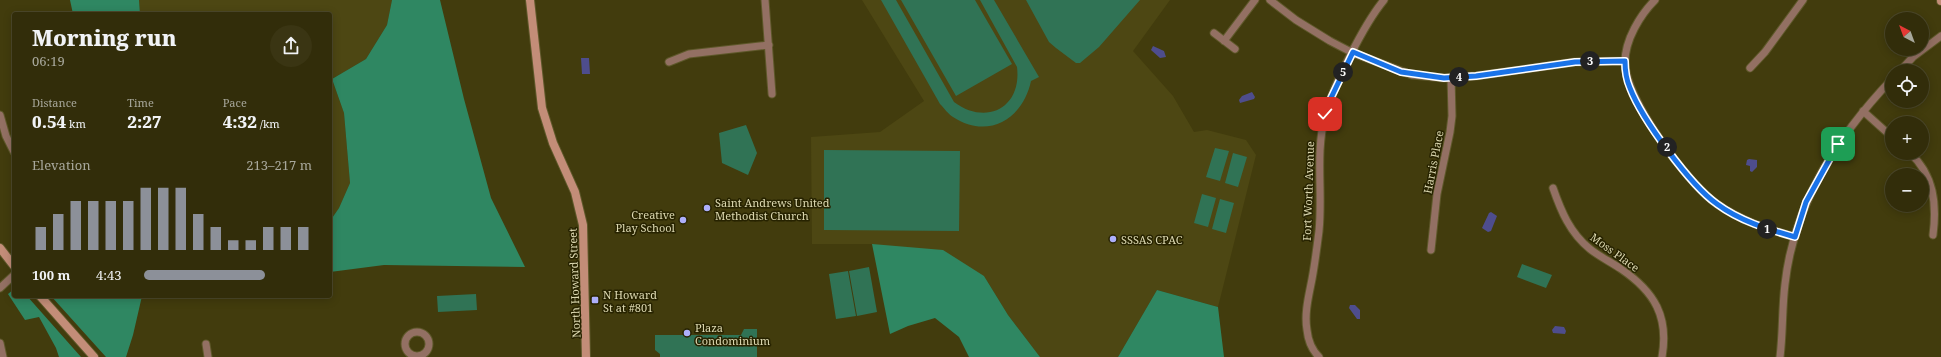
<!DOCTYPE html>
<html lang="en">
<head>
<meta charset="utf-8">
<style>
	:root { --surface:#322d0a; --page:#3a3513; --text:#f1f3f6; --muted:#a8a89c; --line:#4d492b; --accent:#8c9099 }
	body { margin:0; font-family:"Noto Serif",serif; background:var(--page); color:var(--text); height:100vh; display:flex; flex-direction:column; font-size:15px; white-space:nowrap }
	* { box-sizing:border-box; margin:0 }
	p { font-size:13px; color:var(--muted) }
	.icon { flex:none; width:22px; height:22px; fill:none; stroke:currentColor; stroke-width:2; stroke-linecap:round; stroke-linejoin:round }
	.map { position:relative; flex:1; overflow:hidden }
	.details { position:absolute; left:12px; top:12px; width:320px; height:286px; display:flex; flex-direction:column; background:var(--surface); border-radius:4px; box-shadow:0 2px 10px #0003,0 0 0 1px var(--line) }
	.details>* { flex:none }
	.needle { width:26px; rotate:319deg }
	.controls { position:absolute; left:1885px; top:12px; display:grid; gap:8px }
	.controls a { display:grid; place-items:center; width:44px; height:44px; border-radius:50%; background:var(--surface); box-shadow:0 2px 10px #0003,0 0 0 1px var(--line); font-size:20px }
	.pin { position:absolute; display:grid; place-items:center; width:34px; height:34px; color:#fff; margin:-17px; border-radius:8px; box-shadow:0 2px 6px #0006 }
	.km { position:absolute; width:20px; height:20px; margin:-10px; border-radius:50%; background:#222; color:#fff; font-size:11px; line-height:20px; text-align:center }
	.round { display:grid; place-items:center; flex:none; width:42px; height:42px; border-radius:21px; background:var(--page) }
	.headline { display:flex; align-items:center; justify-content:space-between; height:68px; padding:0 20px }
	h1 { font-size:22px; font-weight:800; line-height:30px }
	.stats { display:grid; grid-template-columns:repeat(3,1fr); gap:6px; height:68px; padding:4px 20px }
	.stats div { display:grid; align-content:center }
	.stats b { font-size:17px; font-weight:800 }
	.stats small { font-size:11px; font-weight:400 }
	.stats p { font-size:11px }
	.chart { height:112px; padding:8px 20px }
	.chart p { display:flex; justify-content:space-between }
	.chart svg { width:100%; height:72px; margin-top:4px; stroke:var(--accent); stroke-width:6 }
	ul { padding:0 20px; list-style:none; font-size:13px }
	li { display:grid; grid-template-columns:64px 48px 1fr; align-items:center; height:30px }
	li i { height:10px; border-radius:5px; background:var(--accent) }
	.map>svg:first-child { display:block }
	.built { fill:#4d4713 }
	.green { fill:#307355 }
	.forest { fill:#2f8762 }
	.water { fill:#4e4d8d }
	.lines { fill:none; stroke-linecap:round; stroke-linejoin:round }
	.street-casing { stroke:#5e582a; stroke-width:9 }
	.secondary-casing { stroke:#5e582a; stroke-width:10 }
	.street { stroke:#937063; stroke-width:7 }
	.secondary { stroke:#c38d78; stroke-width:8 }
	.route-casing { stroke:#fff; stroke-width:8 }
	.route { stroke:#1a73e8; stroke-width:5 }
	.poi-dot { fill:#adaffb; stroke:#272300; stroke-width:1.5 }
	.labels { text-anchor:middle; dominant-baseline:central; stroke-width:3; stroke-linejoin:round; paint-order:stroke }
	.street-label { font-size:11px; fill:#dcd8b0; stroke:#272300 }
	.poi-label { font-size:11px; fill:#dcd8b0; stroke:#272300; text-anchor:start }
</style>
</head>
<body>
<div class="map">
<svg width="1941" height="357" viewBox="0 0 1941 357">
	<rect width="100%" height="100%" fill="#423c0d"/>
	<path class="built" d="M139 0H392L387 25 366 59 332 79 344 113 350 183 339 208 330 221V14H140Z
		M862 0H1170L1133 51 1173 96 1194 132 1207 130 1246 140 1256 155 1218 307 1157 290 1118 357H1040L1008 315 984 276 872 244H812L811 137 880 132 924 101Z"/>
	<path class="green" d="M881 0H896L954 102C986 126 1022 108 1017 67L980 0H994L1039 77 1031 81C1023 119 988 140 953 117 948 114 944 108 940 104Z
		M901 0H975L1012 64 956 96Z
		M1026 0H1140L1099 47 1080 63H1076L1056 48 1049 42Z
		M746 125 757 153 748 175 722 163 719 133Z
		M1215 148 1229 151 1220 181 1206 177Z
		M824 150 960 151 959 231 824 230Z
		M1233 153 1247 157 1238 187 1225 183Z
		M1202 194 1216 198 1208 227 1194 223Z
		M1220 199 1234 203 1226 233 1212 229Z
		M1522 264 1552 275 1546 288 1517 277Z
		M869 267 877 312 857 316 849 271Z
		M848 271 856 316 836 319 829 274Z
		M476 294 477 310 438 312 437 296Z
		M744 329H757V357H660V354L655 350V335H741Z"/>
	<path class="forest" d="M70 0H139L140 14H73Z
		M392 0H440L464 99 491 198 525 267 384 265 330 272V221L339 208 350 183 344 113 332 79 366 59 387 25Z
		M872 244 943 250 984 276 1008 315 1040 357H969L959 337 935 318 908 326 890 334Z
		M14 289V296H27L81 357H59L56 348 39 317 25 320 8 294Z
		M1157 290 1218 307 1224 357H1118Z
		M51 296H142L133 335 126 357H106Z"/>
	<path class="water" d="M1153 46 1164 51 1166 57 1160 58 1151 50Z
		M581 58H589L590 74H582Z
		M1252 92 1255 97 1254 99 1240 103 1239 100 1242 96Z
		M1749 159 1757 160V167L1752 172 1750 171V166L1746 165 1747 160Z
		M1491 212 1497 216 1491 231 1488 232 1482 228 1489 213Z
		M1350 305H1355L1360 310V319H1357L1349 308Z
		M1555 326 1564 327 1566 331 1565 334 1553 333 1552 330Z"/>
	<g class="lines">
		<defs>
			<path id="street" d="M765 0 772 94
				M1270 0 1296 20 1330 41 1353 53 1412 75 1444 78 1476 76 1575 62 1625 61
				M1655 0C1640 15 1625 40 1625 62 1624 98 1688 184 1717 204 1741 221 1767 229 1795 237
				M1214 33 1235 49
				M1224 41 1255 0
				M669 62 689 54 769 45
				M1750 68 1765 52 1803 0
				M1900 71 1913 57 1941 36
				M1863 111 1892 137
				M0 115 6 136 14 152
				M1910 153C1934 175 1937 204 1933 235
				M1553 188C1561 211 1570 233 1590 249 1600 257 1611 262 1621 269 1655 292 1669 317 1662 357
				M1431 250 1437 194 1450 132 1452 116 1451 77
				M0 288 14 275
				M405 344a12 12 0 1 1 24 0a12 12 0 1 1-24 0Z
				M0 343 3 357
				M206 344 208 357
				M1319 357C1312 350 1308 340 1307 330 1304 313 1309 295 1312 279 1315 263 1317 247 1319 231 1323 192 1315 154 1325 116 1333 86 1364 24 1384 0
				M1780 357C1783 333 1782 308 1785 284 1794 203 1837 137 1892 79"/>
			<path id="secondary" d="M530 0 542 108 553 143 575 192 583 225 586 357
				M1941 0V1
				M0 248 14 266
				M40 296 94 357"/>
		</defs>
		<use href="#street" class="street-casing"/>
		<use href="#secondary" class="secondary-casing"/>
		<use href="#street" class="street"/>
		<use href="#secondary" class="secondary"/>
	</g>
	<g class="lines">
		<defs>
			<path id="route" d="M1325 114 1330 100 1353 52 1401 72 1444 78 1476 76 1575 62 1625 61C1625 70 1626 79 1630 88 1642 119 1690 185 1717 204 1740 221 1767 229 1795 237L1806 202 1838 144"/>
		</defs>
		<use href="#route" class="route-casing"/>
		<use href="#route" class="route"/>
	</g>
	<g class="poi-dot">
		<circle cx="707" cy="208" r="4"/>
		<circle cx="683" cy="220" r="4"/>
		<circle cx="1113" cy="239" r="4"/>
		<rect x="591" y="296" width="8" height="8" rx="2"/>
		<circle cx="687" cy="333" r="4"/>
	</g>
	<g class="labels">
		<g class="street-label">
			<text transform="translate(1433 162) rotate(-79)">Harris Place</text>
			<text transform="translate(1308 191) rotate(-88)">Fort Worth Avenue</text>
			<text transform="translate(1615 252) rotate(36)">Moss Place</text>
			<text transform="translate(574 283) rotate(-92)">North Howard Street</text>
		</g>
		<g class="poi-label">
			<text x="715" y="202">Saint Andrews United<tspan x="715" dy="13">Methodist Church</tspan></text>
			<text x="675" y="214" text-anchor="end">Creative<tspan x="675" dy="13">Play School</tspan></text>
			<text x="1121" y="239">SSSAS CPAC</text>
			<text x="603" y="294">N Howard<tspan x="603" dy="13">St at #801</tspan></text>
			<text x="695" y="327">Plaza<tspan x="695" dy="13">Condominium</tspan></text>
		</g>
	</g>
</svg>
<div class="controls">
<a><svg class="needle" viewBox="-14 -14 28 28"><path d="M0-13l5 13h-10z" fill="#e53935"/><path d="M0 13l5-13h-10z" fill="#a8a89c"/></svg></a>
<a><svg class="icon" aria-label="locate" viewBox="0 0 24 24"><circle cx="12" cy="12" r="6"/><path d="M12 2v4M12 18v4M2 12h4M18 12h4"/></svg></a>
<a>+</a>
<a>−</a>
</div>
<div class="pin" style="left:1838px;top:144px;background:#1e9e55"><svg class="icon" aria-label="arrive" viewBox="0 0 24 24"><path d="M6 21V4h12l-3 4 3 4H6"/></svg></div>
<div class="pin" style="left:1325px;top:114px;background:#d93025"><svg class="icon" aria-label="check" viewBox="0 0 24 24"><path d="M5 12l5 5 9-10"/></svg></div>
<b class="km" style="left:1767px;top:229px">1</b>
<b class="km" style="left:1667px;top:147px">2</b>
<b class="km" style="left:1590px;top:61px">3</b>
<b class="km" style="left:1459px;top:77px">4</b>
<b class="km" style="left:1343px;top:72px">5</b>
<section class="details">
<div class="headline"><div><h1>Morning run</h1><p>06:19</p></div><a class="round"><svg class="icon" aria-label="share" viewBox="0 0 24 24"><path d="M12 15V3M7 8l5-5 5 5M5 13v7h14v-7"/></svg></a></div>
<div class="stats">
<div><p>Distance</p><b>0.54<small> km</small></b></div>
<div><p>Time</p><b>2:27</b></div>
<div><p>Pace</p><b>4:32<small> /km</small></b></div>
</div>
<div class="chart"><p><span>Elevation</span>213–217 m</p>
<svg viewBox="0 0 160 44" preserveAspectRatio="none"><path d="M5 44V30M15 44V22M25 44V14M35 44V14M45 44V14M55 44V14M65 44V6M75 44V6M85 44V6M95 44V22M105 44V30M115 44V38M125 44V38M135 44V30M145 44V30M155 44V30"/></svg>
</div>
<ul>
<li><b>100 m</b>4:43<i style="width:72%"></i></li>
</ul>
</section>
</div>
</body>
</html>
